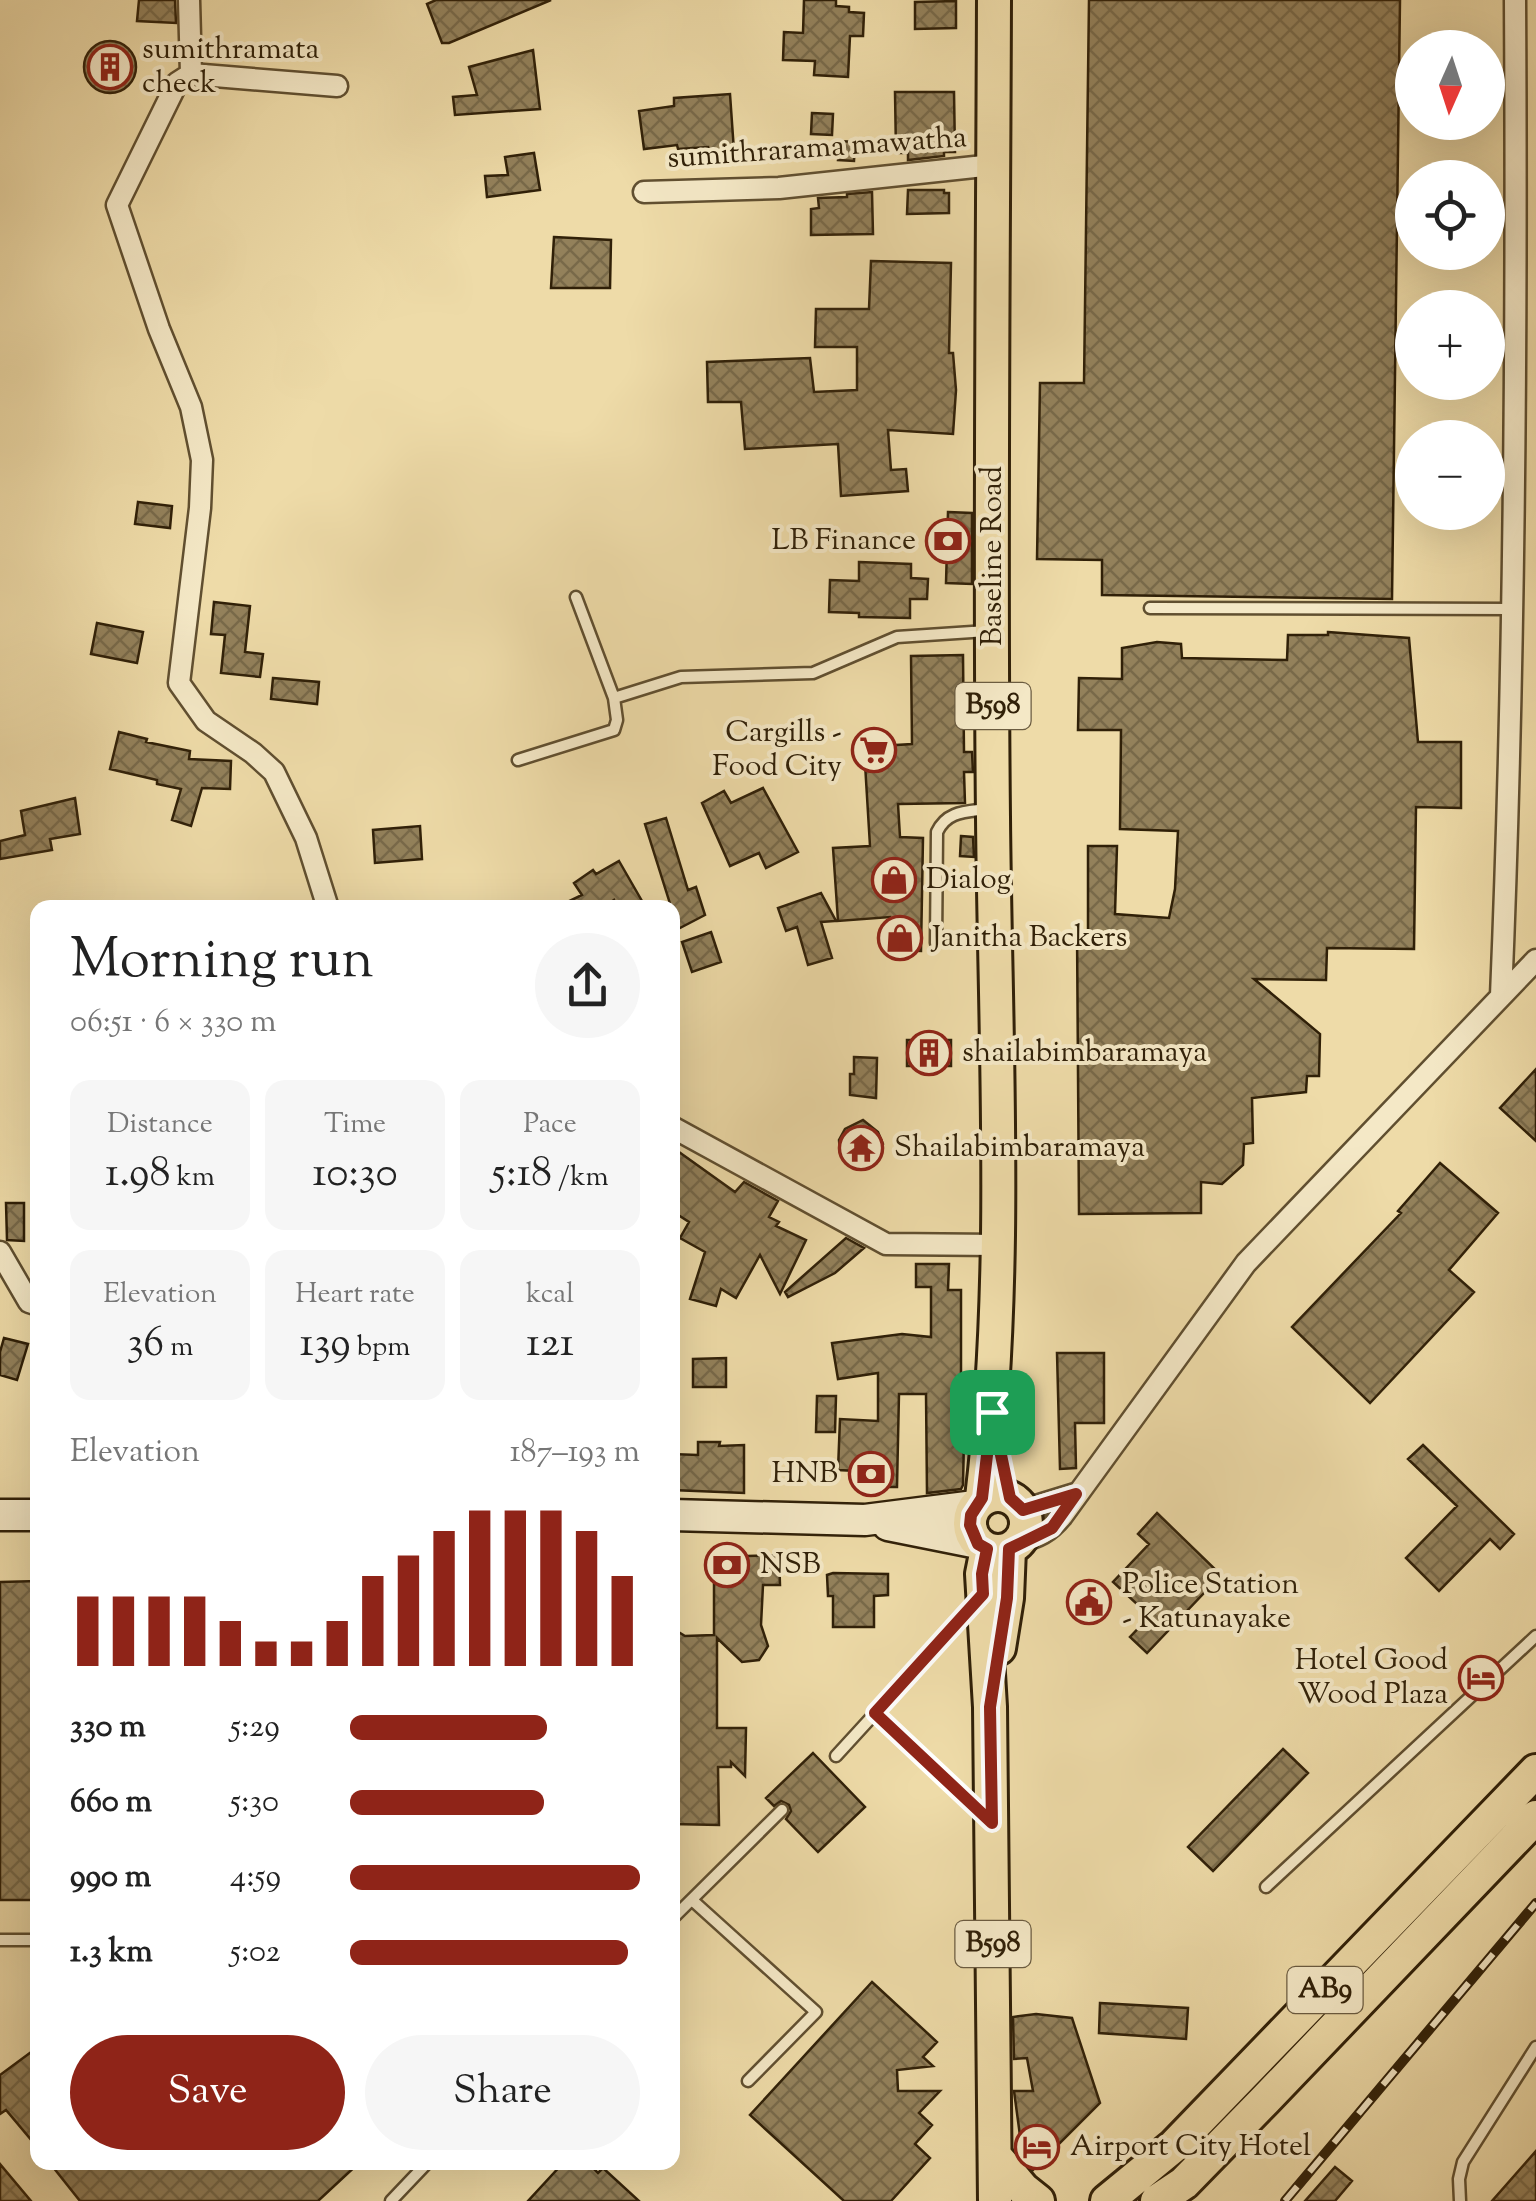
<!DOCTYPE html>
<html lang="en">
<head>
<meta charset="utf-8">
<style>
	:root { --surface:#fff; --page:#f6f6f6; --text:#222; --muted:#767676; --accent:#8f2418 }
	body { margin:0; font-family:"Sorts Mill Goudy",serif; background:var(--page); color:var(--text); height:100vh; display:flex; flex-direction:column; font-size:38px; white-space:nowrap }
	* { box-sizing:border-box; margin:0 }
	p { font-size:32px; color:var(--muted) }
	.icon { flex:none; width:55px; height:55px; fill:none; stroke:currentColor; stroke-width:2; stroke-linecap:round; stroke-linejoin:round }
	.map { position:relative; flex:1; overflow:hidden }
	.drawer { position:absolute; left:30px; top:900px; width:650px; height:1270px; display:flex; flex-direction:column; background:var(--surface); border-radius:20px; box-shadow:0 10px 40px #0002 }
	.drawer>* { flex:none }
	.needle { width:65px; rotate:183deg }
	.buttons { position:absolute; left:1395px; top:30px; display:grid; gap:20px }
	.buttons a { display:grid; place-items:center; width:110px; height:110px; border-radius:50%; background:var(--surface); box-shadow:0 10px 40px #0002; font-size:50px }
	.pin { position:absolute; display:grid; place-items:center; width:85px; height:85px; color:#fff; margin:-42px; border-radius:20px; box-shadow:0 5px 15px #0006 }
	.round { display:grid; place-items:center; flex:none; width:105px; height:105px; border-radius:52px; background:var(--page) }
	.headline { display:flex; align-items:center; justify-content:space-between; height:170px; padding:0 40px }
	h1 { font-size:55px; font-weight:600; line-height:75px }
	.stats { display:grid; grid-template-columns:repeat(3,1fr); gap:15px; height:170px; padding:10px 40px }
	.stats div { display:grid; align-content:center; border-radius:20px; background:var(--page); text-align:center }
	.stats b { font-size:42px; font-weight:600 }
	.stats small { font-size:28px; font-weight:400 }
	.stats p { font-size:28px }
	.chart { height:280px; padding:20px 40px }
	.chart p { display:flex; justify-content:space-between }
	.chart svg { width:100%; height:180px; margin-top:10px; stroke:var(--accent); stroke-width:6 }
	.button { display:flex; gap:20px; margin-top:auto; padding:20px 40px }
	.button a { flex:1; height:115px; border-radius:60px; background:var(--accent); color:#fff; font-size:40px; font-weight:600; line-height:115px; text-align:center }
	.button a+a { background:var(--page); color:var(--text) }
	ul { padding:0 40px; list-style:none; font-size:32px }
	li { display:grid; grid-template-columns:160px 120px 1fr; align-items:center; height:75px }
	li i { height:25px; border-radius:12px; background:var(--accent) }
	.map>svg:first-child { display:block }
	.building { fill:url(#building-cross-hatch); stroke:#302008; stroke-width:2.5 }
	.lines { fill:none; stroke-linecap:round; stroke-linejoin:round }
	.lane-casing { stroke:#604f30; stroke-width:15 }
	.street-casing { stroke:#604f30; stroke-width:25 }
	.secondary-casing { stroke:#302008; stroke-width:35 }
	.primary-casing { stroke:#302008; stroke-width:38 }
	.lane { stroke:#f4e8c6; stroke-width:10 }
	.street { stroke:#f4e8c6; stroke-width:20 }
	.secondary { stroke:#f4e8c6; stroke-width:30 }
	.primary { stroke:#eedba8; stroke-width:32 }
	.rail-casing { stroke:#302008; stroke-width:10 }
	.rail { stroke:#f4e8c6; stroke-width:6; stroke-dasharray:19; stroke-linecap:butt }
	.route-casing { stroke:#fff; stroke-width:20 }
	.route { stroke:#8f2418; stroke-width:12 }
	.labels { text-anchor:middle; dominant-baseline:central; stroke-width:8; stroke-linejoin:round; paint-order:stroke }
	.shield { fill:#f4e8c6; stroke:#6b5c41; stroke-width:2.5 }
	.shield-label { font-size:28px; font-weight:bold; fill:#302008 }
	.poi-label { font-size:30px; fill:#302008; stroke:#f4e8c6; text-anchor:start }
	.street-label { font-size:30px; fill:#302008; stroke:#f4e8c6 }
</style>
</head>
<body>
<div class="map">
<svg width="1536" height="2201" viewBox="0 0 1536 2201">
	<defs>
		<pattern id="building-cross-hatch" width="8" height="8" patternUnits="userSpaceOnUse" patternTransform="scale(2.5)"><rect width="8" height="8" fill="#93815b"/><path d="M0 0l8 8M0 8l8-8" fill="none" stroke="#786949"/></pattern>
	</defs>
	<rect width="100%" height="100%" fill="#eedba8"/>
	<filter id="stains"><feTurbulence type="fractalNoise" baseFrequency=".002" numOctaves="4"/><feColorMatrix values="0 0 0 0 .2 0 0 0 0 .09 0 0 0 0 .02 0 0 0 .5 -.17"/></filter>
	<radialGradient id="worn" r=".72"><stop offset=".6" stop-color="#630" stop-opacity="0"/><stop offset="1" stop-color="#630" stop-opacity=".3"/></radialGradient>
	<path class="building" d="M139 0H175L176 23 137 21Z
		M436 0H551L449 43H442L427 4Z
		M804 0H836V6L849 7V12L864 13 863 36H850L848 77 814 75 815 61 783 60 784 32 803 33Z
		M1089 0H1400L1392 599 1102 595V560L1037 559 1040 383H1084Z
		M956 1V28L915 29V2Z
		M84 67a26 26 0 1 1 52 0a26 26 0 1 1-52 0Z
		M533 50 540 109 455 115 453 97 477 95 469 67Z
		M895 92H954L955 152H944V156L908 160V153H896Z
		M730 94 734 151 708 153V147L678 149 677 145 644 149 639 111 674 106V98Z
		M812 113 833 114 832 135 811 134Z
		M839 141 855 142 854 161 838 160Z
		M534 153 540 190 487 197 485 176 508 175 505 157Z
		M908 190H944V193H949V213L907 214Z
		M872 192 873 234 811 235V209L819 208 818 198 847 197V194Z
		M554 237 611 240 610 288H551Z
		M871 261 951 263 949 353H953L956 390 953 434 888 430 891 470 906 469 908 491 841 496 838 444 745 449 741 402H708L707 362 810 358 814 392 857 390V347H815L816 309H869Z
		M138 502 172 506 170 528 135 524Z
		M948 512 972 513V584L946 583Z
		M859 562 911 564V578L928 579 927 599H910V618L859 617V613L829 612 830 580 859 581Z
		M214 602 250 606 245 652 263 654 260 677 221 673 225 635 211 634Z
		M97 623 143 632 137 663 91 654Z
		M1328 632 1409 638 1418 742H1461V808L1416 807 1414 949 1327 948 1326 980 1254 979 1320 1034 1319 1076H1307L1306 1092 1252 1098 1253 1143 1244 1144 1243 1165 1222 1184 1201 1182V1213L1079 1214 1077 931H1088V846H1117L1115 914 1169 918 1175 889 1178 831 1120 829 1121 730H1078L1079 678 1122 679V648L1157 642 1181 644 1182 658 1287 660 1288 635H1328Z
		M963 655 964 752H972L973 772H964L965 803 898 804 900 837 923 838 921 951 890 950V917L838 921 833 848 870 846 864 747 912 744 911 656Z
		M273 678 319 682 317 704 271 699Z
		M119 732 147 739 146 742 190 751 189 759 231 761 230 789 202 788 191 826 172 820 181 789 157 784V780L110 769Z
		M763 788 798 852 766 868 759 853 730 866 702 803 724 791 731 803Z
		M75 798 80 834 50 839 52 850 0 859V841L25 835 21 811Z
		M666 818 688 890 696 887 705 915 678 929 645 824Z
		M420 826 422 859 375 863 373 830Z
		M961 836 973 837 974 857 960 856Z
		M619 861 646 908H618L614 900 603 908H555L582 895 574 883 593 870 596 874Z
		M821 893 836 921 821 922 832 958 808 965 797 927 786 931 778 908Z
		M711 932 721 962 692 972 682 942Z
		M907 1040H951V1066H907Z
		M854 1057 877 1058 876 1098 850 1095V1074H854Z
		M1536 1069V1141L1500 1108Z
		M863 1120 878 1132 883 1144 880 1156 871 1164 859 1167 847 1162 840 1152 839 1140 845 1129Z
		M672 1147 735 1192 744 1182 778 1201 769 1217 779 1222 776 1226 806 1240 780 1294 760 1255 736 1298 721 1289 716 1306 690 1299 705 1252 680 1238 689 1222 672 1211Z
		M1440 1163 1498 1213 1449 1270 1474 1292 1370 1403 1292 1327 1401 1213 1398 1211Z
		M6 1203H24V1241L7 1240Z
		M846 1238 864 1248 835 1273 788 1297 785 1292Z
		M916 1264H949L948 1290H961V1392H965L963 1485 961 1489 927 1493 926 1394H899L897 1487H877L878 1472 838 1470 840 1419 878 1421V1373L838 1379 832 1343 902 1334 931 1337V1287H916Z
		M4 1338 28 1344 17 1380 0 1375V1352Z
		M1057 1353H1104V1423H1075L1076 1468 1060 1469Z
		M726 1358V1387H693V1359Z
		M817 1396H836L835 1432H816Z
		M698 1442H720L719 1446 744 1445V1493L672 1490V1454L698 1455Z
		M1423 1445 1514 1534 1500 1549 1490 1539 1439 1591 1406 1558 1457 1506 1408 1459Z
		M1157 1513 1221 1575 1147 1653 1130 1637 1150 1616 1113 1582 1149 1544 1138 1534Z
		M779 1555 780 1585H763L761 1625 768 1646 759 1660 742 1662 717 1638V1728H746L745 1776 731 1762V1767H718L719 1825 672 1824V1628L685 1636 714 1635V1557Z
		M833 1573 888 1574V1595L874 1596V1627H833V1596H828L827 1575Z
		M38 1581V1900H0V1582Z
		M1283 1749 1308 1773 1213 1871 1188 1847Z
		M813 1753 865 1807 818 1852 786 1819 791 1811 789 1805 781 1801 774 1806 766 1798Z
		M872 1982 937 2042 923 2057 933 2066 897 2070 898 2091H940L919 2113 932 2125 915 2144 930 2158 891 2201H844L750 2115Z
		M1100 2003 1188 2008 1186 2039 1099 2033Z
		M1036 2014 1072 2018 1100 2103 1033 2170 1023 2158 1014 2091H1033L1027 2058 1014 2059 1013 2017Z
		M38 2047V2148L6 2110 0 2114V2075Z
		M1536 2151V2201H1492Z
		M49 2162H360L318 2201H80Z
		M564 2162H587L598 2173 603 2168 639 2201H528Z
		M0 2164 31 2201H0Z
		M1335 2167 1352 2181 1335 2201H1305Z"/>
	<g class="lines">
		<defs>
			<path id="lane" d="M576 597 614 698 681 677 813 673 897 637 987 631
				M1150 608 1512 609
				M518 760 614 730 617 720 614 698
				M936 943 937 832C947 811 965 812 987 809
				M875 1713 984 1815
				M836 1756 976 1603
				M1266 1887 1536 1636
				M692 1900 816 2012 748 2081
				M672 1919 782 1810
				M0 1940H38
				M391 2201 428 2162
				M1460 2201 1459 2179 1463 2162 1536 2047"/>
			<path id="street" d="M189 0 191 74
				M644 192 779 188 993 165
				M328 908 306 838 274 772 253 753 206 721 179 683 200 508 202 460 191 407 159 329 117 205 177 83 191 74 337 86
				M1501 996C1515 664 1517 332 1515 0
				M672 1127 886 1244 998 1245
				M0 1252 29 1302 38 1305
				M1023 1510 1075 1494
				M1019 1542C1038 1537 1049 1532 1062 1516L1246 1263 1536 960"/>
			<path id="secondary" d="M0 1515H38
				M672 1515 865 1520 975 1506
				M888 1525 978 1543"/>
			<path id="primary" d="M970 1523a28 28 0 1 1 56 0a28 28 0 1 1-56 0Z
				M982 1498C1009 1273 995 1044 993 817 990 545 993 272 994 0
				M987 1549 982 1574 990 1707 995 2201
				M999 1648 1007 1598 1009 1549
				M996 2157 1023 2189 1038 2201
				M1107 2201 1174 2146 1536 1771
				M1157 2201 1184 2183 1265 2100 1536 1817"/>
		</defs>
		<use href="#lane" class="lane-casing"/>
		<use href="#street" class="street-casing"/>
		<use href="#secondary" class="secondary-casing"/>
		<use href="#primary" class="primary-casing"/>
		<use href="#lane" class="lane"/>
		<use href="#street" class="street"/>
		<use href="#secondary" class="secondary"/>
		<use href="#primary" class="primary"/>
		<defs>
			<path id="rail" d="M1285 2201 1536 1903"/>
		</defs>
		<use href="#rail" class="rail-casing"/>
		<use href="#rail" class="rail"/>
	</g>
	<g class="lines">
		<defs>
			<path id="route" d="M992 1412 1010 1498 1023 1510 1076 1494 1052 1528 1009 1549 1007 1598 990 1707 992 1823 875 1713 983 1594 982 1574 987 1549 978 1544 970 1525 971 1515 982 1498Z"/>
		</defs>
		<use href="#route" class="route-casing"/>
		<use href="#route" class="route"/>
	</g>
	<defs>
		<symbol id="building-ring" viewBox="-11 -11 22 22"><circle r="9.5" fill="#f4e8c6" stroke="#8f2418" stroke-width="1.5"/><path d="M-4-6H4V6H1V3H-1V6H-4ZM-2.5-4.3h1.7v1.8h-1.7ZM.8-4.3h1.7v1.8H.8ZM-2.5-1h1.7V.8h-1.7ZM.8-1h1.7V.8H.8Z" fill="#8f2418"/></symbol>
		<symbol id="bank-ring" viewBox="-11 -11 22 22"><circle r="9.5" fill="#f4e8c6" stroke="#8f2418" stroke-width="1.5"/><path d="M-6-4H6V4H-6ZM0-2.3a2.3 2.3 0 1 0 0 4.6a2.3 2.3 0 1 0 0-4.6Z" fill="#8f2418"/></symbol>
		<symbol id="supermarket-ring" viewBox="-11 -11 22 22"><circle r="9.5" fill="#f4e8c6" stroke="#8f2418" stroke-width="1.5"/><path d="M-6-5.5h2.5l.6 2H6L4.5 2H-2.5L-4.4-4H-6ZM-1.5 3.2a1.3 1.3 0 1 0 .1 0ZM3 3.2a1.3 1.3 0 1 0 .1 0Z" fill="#8f2418"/></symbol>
		<symbol id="shop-ring" viewBox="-11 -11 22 22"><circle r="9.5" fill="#f4e8c6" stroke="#8f2418" stroke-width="1.5"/><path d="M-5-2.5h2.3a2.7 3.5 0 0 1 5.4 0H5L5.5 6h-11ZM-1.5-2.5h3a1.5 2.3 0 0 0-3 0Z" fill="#8f2418"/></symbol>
		<symbol id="temple-ring" viewBox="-11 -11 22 22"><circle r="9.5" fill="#f4e8c6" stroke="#8f2418" stroke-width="1.5"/><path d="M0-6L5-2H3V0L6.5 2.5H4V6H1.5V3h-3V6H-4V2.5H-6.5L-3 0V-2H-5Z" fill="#8f2418"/></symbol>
		<symbol id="civic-ring" viewBox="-11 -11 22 22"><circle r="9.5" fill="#f4e8c6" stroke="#8f2418" stroke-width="1.5"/><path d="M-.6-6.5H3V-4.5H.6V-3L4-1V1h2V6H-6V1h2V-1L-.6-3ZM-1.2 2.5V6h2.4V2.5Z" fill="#8f2418"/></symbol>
		<symbol id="hotel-ring" viewBox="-11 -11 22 22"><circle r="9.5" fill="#f4e8c6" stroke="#8f2418" stroke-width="1.5"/><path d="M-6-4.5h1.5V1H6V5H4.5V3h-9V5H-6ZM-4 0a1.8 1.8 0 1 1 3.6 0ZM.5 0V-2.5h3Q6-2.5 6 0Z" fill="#8f2418"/></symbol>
	</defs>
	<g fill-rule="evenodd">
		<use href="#building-ring" x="85" y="42" width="50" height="50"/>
		<use href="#bank-ring" x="923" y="516" width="50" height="50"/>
		<use href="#supermarket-ring" x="849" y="725" width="50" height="50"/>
		<use href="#shop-ring" x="869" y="855" width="50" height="50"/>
		<use href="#shop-ring" x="875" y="913" width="50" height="50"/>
		<use href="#building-ring" x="904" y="1028" width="50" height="50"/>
		<use href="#temple-ring" x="836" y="1123" width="50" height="50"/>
		<use href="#bank-ring" x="846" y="1449" width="50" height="50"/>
		<use href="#bank-ring" x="702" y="1540" width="50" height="50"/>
		<use href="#civic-ring" x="1064" y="1577" width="50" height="50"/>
		<use href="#hotel-ring" x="1456" y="1653" width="50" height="50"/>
		<use href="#hotel-ring" x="1012" y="2122" width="50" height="50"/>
	</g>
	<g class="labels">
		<g class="shield">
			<rect x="955.5" y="683" width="75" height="46" rx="8"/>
			<rect x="955.5" y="1921" width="75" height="46" rx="8"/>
			<rect x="1287.5" y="1967" width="75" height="46" rx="8"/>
		</g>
		<g class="shield-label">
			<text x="993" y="706">B598</text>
			<text x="993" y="1944">B598</text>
			<text x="1325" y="1990">AB9</text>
		</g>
		<g class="poi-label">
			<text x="142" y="50">sumithramata<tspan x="142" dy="34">check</tspan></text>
			<text x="916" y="541" text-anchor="end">LB Finance</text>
			<text x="842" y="733" text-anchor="end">Cargills -<tspan x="842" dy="34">Food City</tspan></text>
			<text x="926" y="880">Dialog</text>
			<text x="932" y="938">Janitha Backers</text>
			<text x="962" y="1053">shailabimbaramaya</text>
			<text x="894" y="1148">Shailabimbaramaya</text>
			<text x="838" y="1474" text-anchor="end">HNB</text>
			<text x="760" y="1565">NSB</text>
			<text x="1122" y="1585">Police Station<tspan x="1122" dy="34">- Katunayake</tspan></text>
			<text x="1448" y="1661" text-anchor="end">Hotel Good<tspan x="1448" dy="34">Wood Plaza</tspan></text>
			<text x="1070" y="2147">Airport City Hotel</text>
		</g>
		<g class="street-label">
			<text transform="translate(817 149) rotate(-4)">sumithrarama mawatha</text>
			<text transform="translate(993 556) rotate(-90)">Baseline Road</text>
		</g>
	</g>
	<rect width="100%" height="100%" filter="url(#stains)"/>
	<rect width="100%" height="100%" fill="url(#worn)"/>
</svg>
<div class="buttons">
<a><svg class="needle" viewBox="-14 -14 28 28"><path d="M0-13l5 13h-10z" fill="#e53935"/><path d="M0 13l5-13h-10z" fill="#767676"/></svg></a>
<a><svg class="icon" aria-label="locate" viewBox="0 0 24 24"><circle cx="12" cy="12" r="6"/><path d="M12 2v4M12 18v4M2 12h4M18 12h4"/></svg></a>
<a>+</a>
<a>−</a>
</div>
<div class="pin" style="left:992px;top:1412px;background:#1e9e55"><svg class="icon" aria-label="arrive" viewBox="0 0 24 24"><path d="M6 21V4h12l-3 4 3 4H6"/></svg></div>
<section class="drawer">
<div class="headline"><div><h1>Morning run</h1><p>06:51 · 6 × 330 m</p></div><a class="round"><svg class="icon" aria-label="share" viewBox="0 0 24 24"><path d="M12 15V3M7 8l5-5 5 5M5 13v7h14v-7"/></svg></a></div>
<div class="stats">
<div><p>Distance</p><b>1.98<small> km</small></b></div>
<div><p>Time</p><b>10:30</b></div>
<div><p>Pace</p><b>5:18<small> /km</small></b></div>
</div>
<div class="stats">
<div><p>Elevation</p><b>36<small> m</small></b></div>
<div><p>Heart rate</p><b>139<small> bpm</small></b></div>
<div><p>kcal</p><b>121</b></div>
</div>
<div class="chart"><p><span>Elevation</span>187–193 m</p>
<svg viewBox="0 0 160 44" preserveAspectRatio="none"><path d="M5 44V27M15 44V27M25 44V27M35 44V27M45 44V33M55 44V38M65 44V38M75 44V33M85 44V22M95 44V17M105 44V11M115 44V6M125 44V6M135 44V6M145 44V11M155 44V22"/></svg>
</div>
<ul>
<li><b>330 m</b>5:29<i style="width:68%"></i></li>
<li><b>660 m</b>5:30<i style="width:67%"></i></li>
<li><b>990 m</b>4:59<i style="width:100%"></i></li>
<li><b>1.3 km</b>5:02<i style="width:96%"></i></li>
</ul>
<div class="button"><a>Save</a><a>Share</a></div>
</section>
</div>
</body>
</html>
